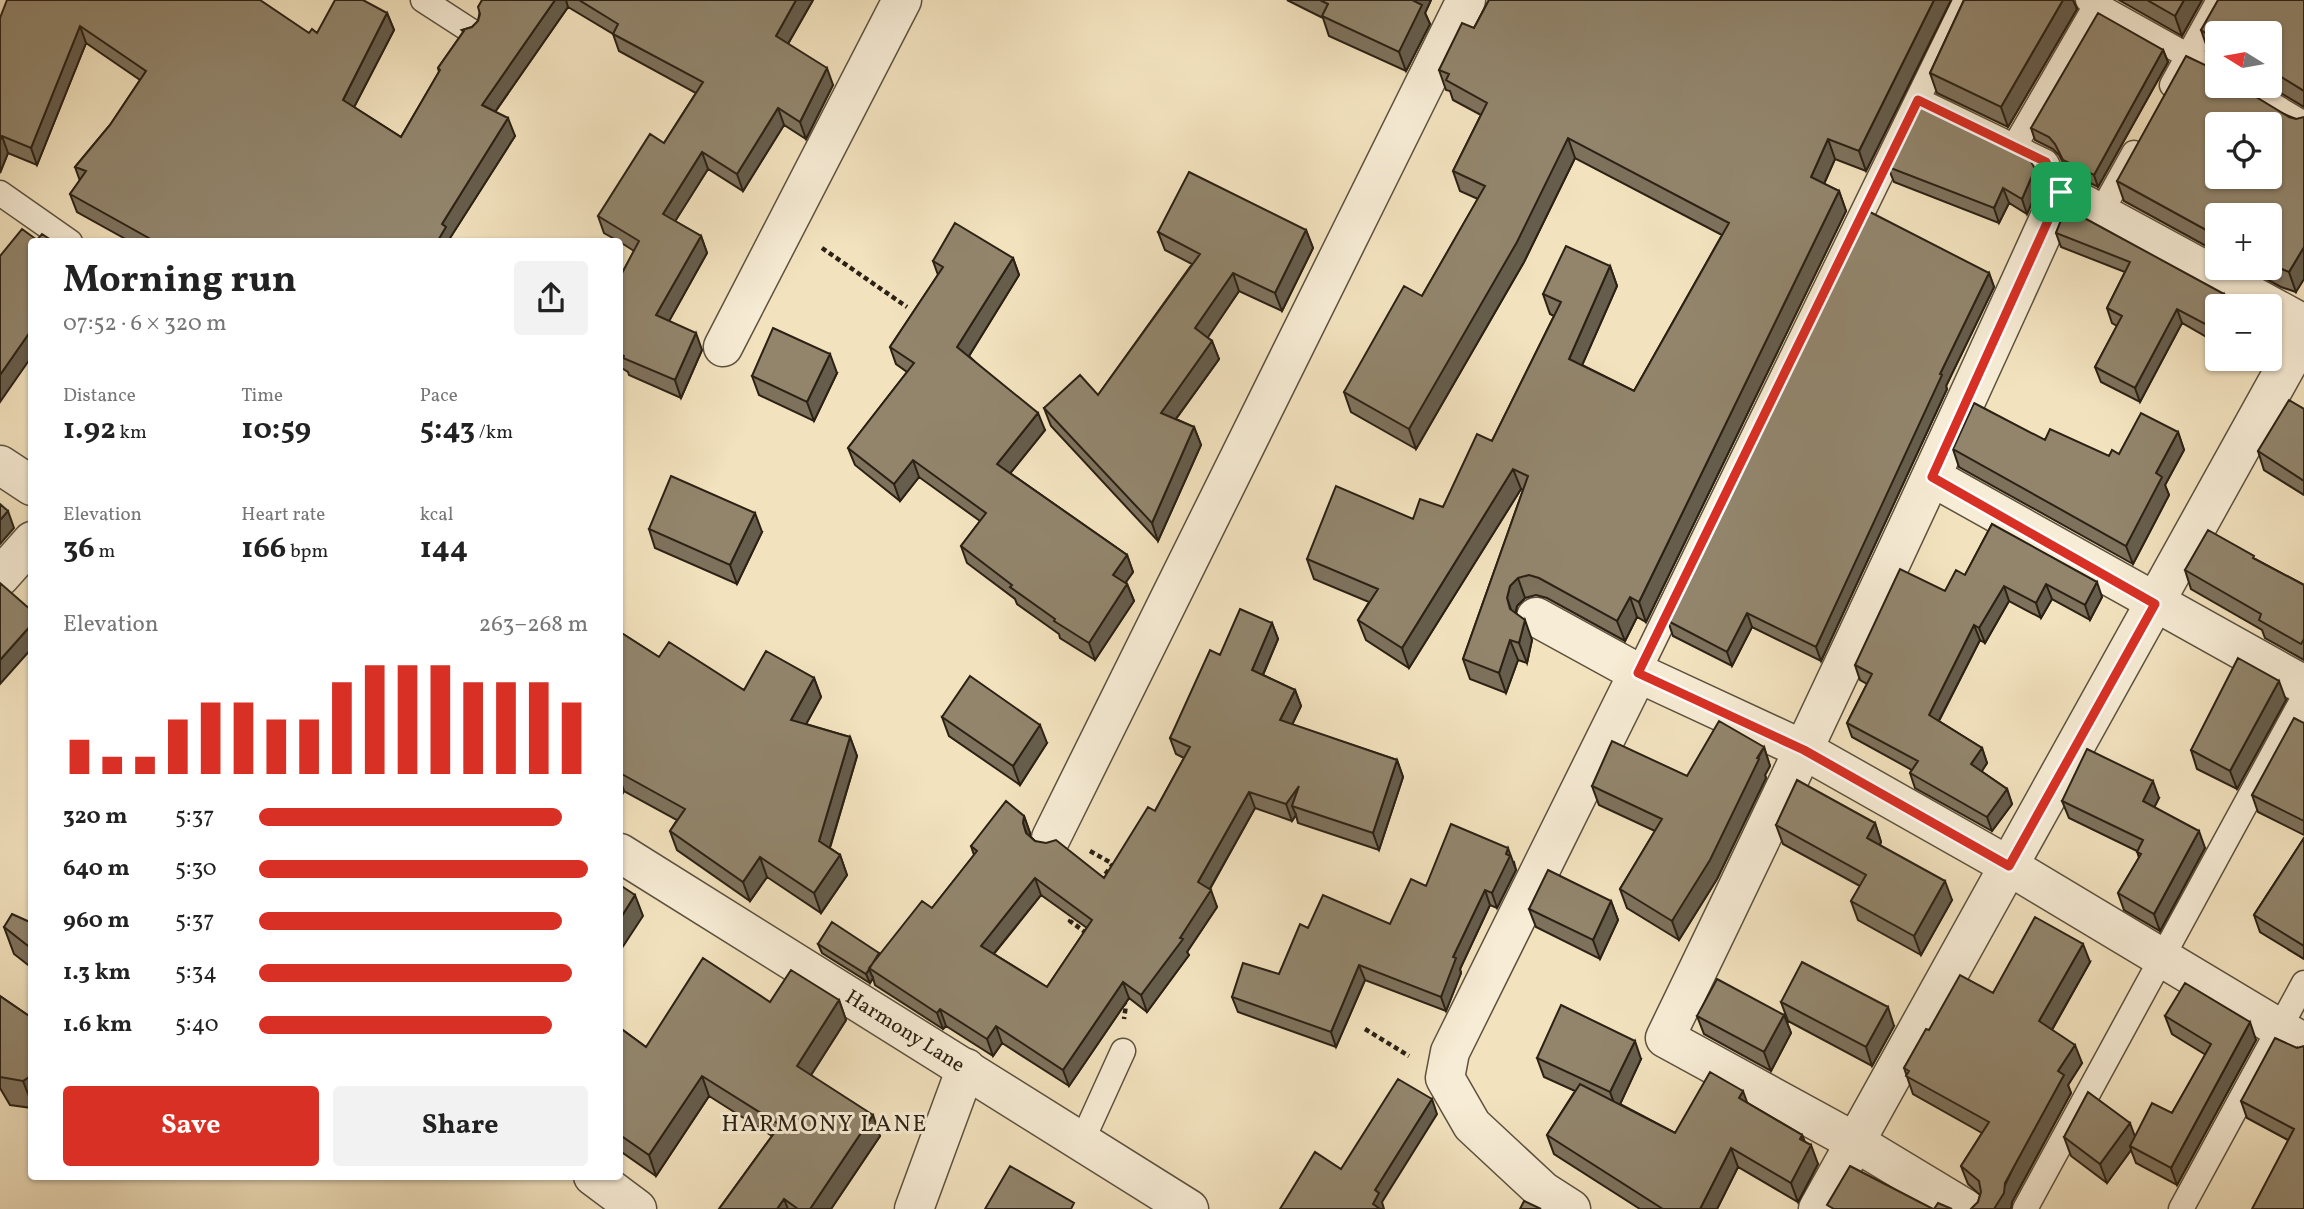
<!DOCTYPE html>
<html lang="en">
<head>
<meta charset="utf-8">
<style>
	:root { --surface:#fff; --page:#f2f2f2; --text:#222; --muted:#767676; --accent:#d93025 }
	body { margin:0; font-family:Vollkorn,serif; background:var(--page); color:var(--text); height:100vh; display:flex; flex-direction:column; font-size:26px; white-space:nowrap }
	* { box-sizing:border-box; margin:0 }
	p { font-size:23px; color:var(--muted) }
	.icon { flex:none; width:38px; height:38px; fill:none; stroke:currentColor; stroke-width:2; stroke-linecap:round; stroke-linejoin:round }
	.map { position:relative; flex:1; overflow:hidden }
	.panel { position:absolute; left:28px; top:238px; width:595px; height:942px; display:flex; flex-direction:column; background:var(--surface); border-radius:7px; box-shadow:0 2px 5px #0004 }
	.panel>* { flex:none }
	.needle { width:46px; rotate:281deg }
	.buttons { position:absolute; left:2205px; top:21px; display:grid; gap:14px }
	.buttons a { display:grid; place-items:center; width:77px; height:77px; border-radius:7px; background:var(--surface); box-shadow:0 2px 5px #0004; font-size:35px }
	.pin { position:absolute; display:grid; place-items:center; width:60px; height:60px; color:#fff; margin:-30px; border-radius:14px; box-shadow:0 4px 10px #0006 }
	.round { display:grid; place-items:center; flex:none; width:74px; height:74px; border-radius:7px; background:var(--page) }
	.head { display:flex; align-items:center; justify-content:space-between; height:119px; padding:0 35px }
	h1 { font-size:38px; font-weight:700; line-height:52px }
	.metrics { display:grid; grid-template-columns:repeat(3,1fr); gap:10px; height:119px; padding:7px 35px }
	.metrics div { display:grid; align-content:center }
	.metrics b { font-size:30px; font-weight:700 }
	.metrics small { font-size:19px; font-weight:400 }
	.metrics p { font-size:19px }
	.chart { height:196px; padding:14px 35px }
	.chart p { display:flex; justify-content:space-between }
	.chart svg { width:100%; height:126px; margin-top:7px; stroke:var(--accent); stroke-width:6 }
	.primary-button { display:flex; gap:14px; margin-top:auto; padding:14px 35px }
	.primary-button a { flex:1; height:80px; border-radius:7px; background:var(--accent); color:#fff; font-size:28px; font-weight:700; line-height:80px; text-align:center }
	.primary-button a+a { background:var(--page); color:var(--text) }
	ul { padding:0 35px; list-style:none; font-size:23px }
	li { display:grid; grid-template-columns:112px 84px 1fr; align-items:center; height:52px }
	li i { height:18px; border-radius:9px; background:var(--accent) }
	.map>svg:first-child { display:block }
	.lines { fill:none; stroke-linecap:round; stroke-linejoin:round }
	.service-casing { stroke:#5d513e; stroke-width:27 }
	.minor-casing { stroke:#5d513e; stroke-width:41 }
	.path { stroke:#2b2114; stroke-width:4.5; stroke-dasharray:5 3.5; stroke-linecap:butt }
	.service { stroke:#f7ecd5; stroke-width:24 }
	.minor { stroke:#f7ecd5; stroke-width:38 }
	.wall { fill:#7e725d; stroke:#2b2114; stroke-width:2; fill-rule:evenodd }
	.shaded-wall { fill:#665d4c; stroke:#2b2114; stroke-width:2 }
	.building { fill:#92856c; stroke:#2b2114; stroke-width:2; fill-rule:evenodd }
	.route-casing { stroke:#fff; stroke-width:14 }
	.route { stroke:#d93025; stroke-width:9 }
	.labels { text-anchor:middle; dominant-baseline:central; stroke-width:6; stroke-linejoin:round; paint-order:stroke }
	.street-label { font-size:21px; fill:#2b2114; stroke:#f7ecd5 }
	.neighbourhood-label { font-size:23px; letter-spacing:2px; fill:#2b2114; stroke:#f7ecd5 }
</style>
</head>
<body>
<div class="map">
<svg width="2304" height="1209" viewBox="0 0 2304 1209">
	<rect width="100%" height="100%" fill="#f2e2be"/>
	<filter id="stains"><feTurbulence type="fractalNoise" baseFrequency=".00286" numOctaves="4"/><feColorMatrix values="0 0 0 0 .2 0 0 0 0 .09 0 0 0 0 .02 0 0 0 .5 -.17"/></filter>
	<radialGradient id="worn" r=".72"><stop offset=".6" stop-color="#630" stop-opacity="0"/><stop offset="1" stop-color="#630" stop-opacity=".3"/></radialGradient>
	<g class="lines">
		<defs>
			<path id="service" d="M423 0 471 31
				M2088 0 2217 72
				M2172 85 2219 0
				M2241 86 2304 124
				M1918 100 2046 162 2061 192
				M2014 147 2099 0
				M0 193 70 242
				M2100 214 2134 153
				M1638 673 1966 0
				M1082 1141 1123 1051
				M2025 1209 2304 697
				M2181 1209 2304 983"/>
			<g id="minor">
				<path d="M723 347 902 0"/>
				<path d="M0 465 32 486"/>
				<path d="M1932 477 2304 685"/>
				<path d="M0 577 32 541"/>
				<path d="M1536 617 1638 673 1804 750 2009 866 2304 1043"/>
				<path d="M1051 838 1466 0"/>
				<path id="s1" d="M620 853 1189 1209"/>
				<path d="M593 1176 637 1209"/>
				<path d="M914 1209 966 1068"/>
				<path d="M1571 1209 1543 1191 1472 1125 1445 1078 1450 1052 1638 673"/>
				<path d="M1818 1209 2304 334"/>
				<path d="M1966 1209 1855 1142 1665 1038C1801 758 1933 476 2061 192L2304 324"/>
			</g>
		</defs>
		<use href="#service" class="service-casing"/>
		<use href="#minor" class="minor-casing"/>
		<path class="path" d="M822 248 907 307
			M1090 851 1113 864 1100 881
			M1076 913 1070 921 1089 935
			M1122 1002 1126 1005 1124 1019
			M1365 1029 1409 1056"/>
		<use href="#service" class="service"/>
		<use href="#minor" class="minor"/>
	</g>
	<path class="wall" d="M482 0H813L788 44 833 85 806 139 784 125 743 191 708 169 675 221 701 236 707 253 669 321 702 350 681 398 629 375 628 372 620 367V277L634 251 620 242 604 233 598 216 664 143 696 93 619 51 613 34 568 7 495 112 515 136 450 238 452 242H131L77 212 70 194 80 181 75 167 110 125 140 80 86 43 37 165 8 153 0 173V18L309 33H317L387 13 394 30 354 107 401 137 439 72 438 68 463 32 462 30 472 27 478 21Z
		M1287 0H1431L1425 13 1430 24 1406 71 1329 36 1323 18Z
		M1489 0H1951L1866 171 1835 159 1824 184 1839 191 1846 211 1646 622 1637 617 1625 641 1547 598 1536 595 1525 598 1517 606 1516 613 1532 640 1527 663 1518 660 1506 693 1470 679 1463 659 1523 490 1521 489 1409 668 1366 640 1358 620 1369 602 1314 579 1307 559 1443 507 1492 441 1554 316 1550 314 1543 294 1610 266 1617 286 1582 365 1634 391 1722 235 1575 158 1524 262 1416 449 1351 412 1344 392 1422 296 1478 199 1460 191 1453 171 1481 115 1453 100 1450 91 1446 90 1439 70 1474 28Z
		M1964 0H2073L2077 9 2008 127 1937 93 1930 73Z
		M2119 0H2202L2182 36Z
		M2304 0V107L2269 86 2270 33H2217V56L2208 50 2201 30Z
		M2163 50 2168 62 2098 187 2068 172 2059 155 2053 149 2035 140 2031 128Z
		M2217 86 2296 119V292L2281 287 2246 268H2270V215H2217V252L2124 201 2117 181Z
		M1888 167 2035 169 2040 184 2027 214 2009 203 1999 223 1894 182Z
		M2066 208 2217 306V330L2212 340 2182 323 2140 402 2101 382 2095 367 2117 326 2112 323 2107 308 2125 272 2061 247 2056 233Z
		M1306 230 1313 248 1282 311 1239 291 1207 337 1212 341 1219 359 1176 419 1194 427 1201 445 1158 541 1051 426 1044 408 1098 395 1192 264 1165 250 1158 232Z
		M1013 258 1019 275 969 356 1045 430 1010 473 1127 555 1133 572 1125 583 1127 584 1134 601 1095 660 1060 638 1059 634 1017 604 1015 599 967 563 961 546 980 521 919 477 900 501 855 465 848 448 907 372 896 364 890 347 938 275 933 261Z
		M1989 273 1994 287 1946 386 1947 389 1821 661 1752 627 1732 666 1673 636 1668 621Z
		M837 373 814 421 759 395 752 376Z
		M2304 409V495L2264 470 2258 451Z
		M2178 432 2184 450 2165 485 2169 495 2133 564 1959 467 1953 449 2045 440 2109 456 2119 454Z
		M1992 524 2102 597 2090 620 2052 599 2041 618 2009 601 1985 643 1980 640 1939 721 1982 748 1987 763 1981 771 2007 789 2012 804 1992 831 1915 788 1910 773 1912 770 1852 737 1847 723 1867 684 1860 680 1855 665 1945 591 1965 575Z
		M649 529 762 532 737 584 655 548Z
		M2255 559 2304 585V660L2265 638 2262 630 2191 589 2185 570Z
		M1272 623 1278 639 1263 675 1295 690 1301 706 1292 725 1397 760 1403 777 1379 850 1298 823 1296 815 1292 821 1255 808 1210 889 1217 907 1187 952 1189 955 1147 1012 1129 998 1069 1086 1002 1043 993 1056 946 1026 943 1029 875 985 873 978 870 983 822 953 818 944 879 953 880 955 932 908 974 855 971 846 1024 816 1030 833V836L1035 841 1104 878 1155 811 1184 758 1176 754 1170 738 1220 655ZM1041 895 1087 928 1047 987 994 954Z
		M620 632 659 657 744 690 814 678 821 697 806 724 850 737 857 756 830 848 840 855 847 875 821 913 767 877 750 901 677 850 670 831 677 820 624 791 620 798Z
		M2286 700 2237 789 2197 769 2191 750Z
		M942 717 1047 743 1020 785 949 736Z
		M2304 723V835L2258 812 2252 795Z
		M1764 747 1770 766 1765 775 1766 778 1717 879 1679 940 1627 908 1620 889 1655 831 1599 805 1592 786 1687 776Z
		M2159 798 2154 807 2205 848 2160 931 2124 910 2118 893 2139 858 2137 851 2069 818 2062 801Z
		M1875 823 1881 842 1880 845 1952 900 1921 955 1858 920 1851 901 1860 886 1783 844 1776 825Z
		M2304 838V959L2260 932 2254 915Z
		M1514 862 1516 870 1497 908 1490 905 1460 969 1461 973 1446 1011 1365 980 1336 1047 1238 1012 1232 997 1279 974 1308 928 1390 924 1426 886Z
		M1611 901 1618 920 1600 959 1536 927 1529 909Z
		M32 923V968L14 954 4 927Z
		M2090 962 2052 1030 2082 1063 2068 1085 2071 1093 2012 1202 2011 1209H1971L1978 1202 1980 1195 1968 1184 1961 1166 1982 1133 1913 1094 1904 1068 1929 1030 1993 993Z
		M0 996 32 1018V1108L10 1105 0 1088Z
		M839 1000 846 1020 811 1075 880 1136 831 1209H719L772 1136 709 1096 656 1176 620 1151V1028L646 1047 770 1002Z
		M1781 1002 1894 1026 1872 1066 1788 1021Z
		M1784 1015 1791 1033 1771 1071 1704 1034 1697 1016Z
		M2165 1016 2256 1040 2177 1185 2136 1163 2131 1150 2107 1183 2071 1156 2064 1137 2135 1136 2172 1113 2206 1055 2172 1034Z
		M2297 1048 2304 1209 2288 1140 2247 1118 2241 1101Z
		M1537 1058 1641 1059 1620 1104 1675 1133 1748 1103 1802 1135 1805 1142 1818 1164 1798 1202 1738 1167 1717 1209H1640L1554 1154 1547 1135 1575 1091 1544 1077Z"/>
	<path class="shaded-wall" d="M555 0H566L568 7 488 122 482 105Z
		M796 0H813L782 54 776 36Z
		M1415 0H1431L1425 13 1430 24 1406 71 1399 52Z
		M1934 0H1951L1866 171 1859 151Z
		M2063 0H2073L2077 9 2008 127 2001 107Z
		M2184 0H2202L2182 36 2175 16Z
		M387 13 394 30 349 117 343 100Z
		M80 26 86 43 37 165 31 148Z
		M2163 50 2168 62 2098 187 2094 175Z
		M827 68 833 85 806 139 800 122Z
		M778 108 784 125 743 191 737 174Z
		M508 118 515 136 450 238 452 242H437L442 224Z
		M2 136 8 153 0 173V140Z
		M1568 138 1575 158 1524 262 1416 449 1409 429Z
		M1828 139 1835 159 1818 197 1811 177Z
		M702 152 708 169 669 231 663 214Z
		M2035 169 2040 184 2027 214 2022 199Z
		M2003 188 2009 203 1999 223 1994 208Z
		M1839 191 1846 211 1646 622 1639 602Z
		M1306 230 1313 248 1282 311 1275 293Z
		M701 236 707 253 663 332 656 315Z
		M2304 247V279L2296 292 2289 272Z
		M1013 258 1019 275 964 364 957 347Z
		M1610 266 1617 286 1576 379 1569 359Z
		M1233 273 1239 291 1202 346 1195 328Z
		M1989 273 1994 287 1946 386 1947 389 1821 661 1816 647 1940 374Z
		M2224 294 2228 306H2217V330L2212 340 2207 325Z
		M2177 309 2182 323 2140 402 2135 388Z
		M32 329V356L0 402V375Z
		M696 333 702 350 681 398 675 380Z
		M1212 341 1219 359 1167 431 1161 413Z
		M830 354 837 373 814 421 807 402Z
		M1038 413 1045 430 1004 481 997 464Z
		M1194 427 1201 445 1158 541 1152 523Z
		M2178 432 2184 450 2165 485 2169 495 2133 564 2126 546 2156 473Z
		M913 460 919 477 900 501 894 484Z
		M1513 469 1521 489 1409 668 1402 648Z
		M8 511 14 528 0 544V520Z
		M755 513 762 532 737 584 730 565Z
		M1127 555 1133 572 1119 592 1113 575Z
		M1518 578 1525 598 1517 606 1514 618 1507 598 1510 586Z
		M2097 582 2102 597 2090 620 2085 605Z
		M1127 584 1134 601 1095 660 1089 643Z
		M2046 584 2052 599 2041 618 2036 603Z
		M2004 586 2009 601 1985 643 1979 628Z
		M1630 597 1637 617 1625 641 1617 621Z
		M1747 613 1752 627 1732 666 1727 652Z
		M1525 620 1532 640 1527 663 1519 643Z
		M1272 623 1278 639 1258 686 1252 670Z
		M32 624V648L0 684V660Z
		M1974 625 1980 640 1934 730 1929 715Z
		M1510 640 1518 660 1506 693 1499 673Z
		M814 678 821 697 798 739 791 720Z
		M2279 681 2286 700 2237 789 2230 771Z
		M1295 690 1301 706 1286 737 1280 720Z
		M1040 725 1047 743 1020 785 1013 766Z
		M850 737 857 756 826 860 819 841Z
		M1764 747 1770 766 1765 775 1766 778 1717 879 1679 940 1672 921Z
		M1982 748 1987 763 1977 779 1971 764Z
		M1397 760 1403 777 1379 850 1373 833Z
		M620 779 624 791 620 798Z
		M2153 781 2159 798 2149 818 2143 801Z
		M1299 786 1292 806 1296 815 1292 821 1286 804Z
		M2007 789 2012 804 1992 831 1987 817Z
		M1249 792 1255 808 1204 899 1198 882Z
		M1024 816 1030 833 1029 840 1023 823Z
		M1875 823 1881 842 1873 857 1867 838Z
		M2199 831 2205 848 2160 931 2154 914Z
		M1508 848 1516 870 1497 908 1492 893Z
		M840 855 847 875 821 913 814 893Z
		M760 857 767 877 750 901 743 882Z
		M1035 878 1041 895 987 962 981 946Z
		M1945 881 1952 900 1921 955 1914 936Z
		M1211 890 1217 907 1187 952 1189 955 1147 1012 1141 995Z
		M1485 890 1490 905 1460 969 1461 973 1446 1011 1441 997 1453 957Z
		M635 895 643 916 620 951V919Z
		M1611 901 1618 920 1600 959 1593 940Z
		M2083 944 2090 962 2046 1040 2039 1021Z
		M1359 965 1365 980 1336 1047 1331 1032Z
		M869 969 873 978 870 983 866 974Z
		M1123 982 1129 998 1069 1086 1063 1070Z
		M839 1000 846 1020 804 1086 797 1066Z
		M1888 1007 1894 1026 1872 1066 1866 1047Z
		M940 1009 946 1026 943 1029 937 1013Z
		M1784 1015 1791 1033 1771 1071 1764 1052Z
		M2250 1022 2256 1040 2177 1185 2171 1168Z
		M996 1026 1002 1043 993 1056 987 1039Z
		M1635 1041 1641 1059 1617 1111 1610 1092Z
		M2075 1045 2082 1063 2068 1085 2071 1093 2012 1202 2011 1209H1994L2058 1071Z
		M32 1075V1104L23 1081Z
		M702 1076 709 1096 656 1176 649 1155Z
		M1743 1091 1750 1110 1739 1098Z
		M1432 1099 1437 1114 1382 1202 1384 1209H1375L1373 1204 1375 1190Z
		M873 1115 880 1136 831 1209H810Z
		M2130 1123 2137 1142 2130 1146 2131 1150 2107 1183 2100 1164Z
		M1802 1135 1808 1151 1811 1145 1818 1164 1798 1202 1791 1183 1800 1139Z
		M1731 1148 1738 1167 1717 1209H1700Z
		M784 1199 788 1209H777Z"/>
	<path class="building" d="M7 0H260L309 33 312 29 317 33 335 0H363L387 13 343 100 401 137 440 70 438 68 464 31 462 30 472 27 478 21 480 14 478 7 482 0H555L482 105 508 118 442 224 446 227 437 242H156L70 194 86 171 75 167 110 125 146 71 80 26 31 148 2 136 0 140V18Z
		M579 0H796L776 36 827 68 800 122 778 108 737 174 702 152 663 214 701 236 656 315 696 333 675 380 623 358 624 356 620 353V277L639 241 598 216 650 134 664 143 703 82 613 34 618 24Z
		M1320 0H1415L1414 1 1422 5 1399 52 1322 16 1328 4Z
		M1489 0H1934L1859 151 1828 139 1811 177 1839 191 1639 602 1630 597 1617 621 1539 578 1529 575 1518 578 1510 586 1507 598 1510 609 1525 620 1519 643 1510 640 1499 673 1463 659 1528 476 1513 469 1402 648 1358 620 1378 589 1307 559 1336 486 1413 519 1420 499 1443 507 1477 434 1492 441 1561 302 1543 294 1566 246 1610 266 1569 359 1634 391 1729 223 1568 138 1517 242 1409 429 1344 392 1404 286 1422 296 1485 186 1453 171 1487 103 1446 80 1449 74 1439 70 1462 23 1474 28Z
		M1964 0H2063L2001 107 1930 73Z
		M2147 0H2184L2175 16Z
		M2218 0H2304V91L2270 70V33H2217V41L2201 30Z
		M2098 13 2163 50 2094 175 2063 160 2055 144 2049 137 2031 128Z
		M2186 56 2209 67 2217 64V86H2238L2289 117 2296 119 2304 117V247L2289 272 2270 264V215H2217V236L2117 181ZM2217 124H2270V177H2217Z
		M1919 105 2029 158 2035 169 2022 199 2003 188 1994 208 1888 167Z
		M1189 172 1306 230 1275 293 1233 273 1195 328 1212 341 1161 413 1194 427 1152 523 1044 408 1080 375 1098 395 1200 254 1158 232Z
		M2066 208 2224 294 2207 325 2177 309 2135 388 2095 367 2122 316 2107 308 2130 262 2056 233Z
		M1868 211 1989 273 1940 374 1942 375 1816 647 1747 613 1727 652 1668 621Z
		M955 223 1013 258 957 347 1038 413 997 464 1127 555 1113 575 1127 584 1089 643 1054 621 1055 619 1010 587 1012 585 961 546 986 513 913 460 894 484 848 448 914 363 890 347 943 267 933 261Z
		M22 229 37 240 42 234 54 242H32V329L0 375V256Z
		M773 328 830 354 807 402 752 376Z
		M2289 400 2304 409V481L2258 451Z
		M1974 403 2045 440 2050 429 2109 456 2112 450 2119 454 2141 413 2178 432 2156 473 2162 477 2126 546 1953 449Z
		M671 476 755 513 730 565 649 529Z
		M0 504 8 511 0 520Z
		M1992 524 2097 582 2085 605 2046 584 2036 603 2004 586 1979 628 1974 625 1929 715 1982 748 1971 764 2007 789 1987 817 1910 773 1918 761 1847 723 1872 674 1855 665 1900 569 1945 591 1956 570 1965 575Z
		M2208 530 2254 556 2253 558 2304 585V639L2301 644 2259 620 2261 614 2185 570Z
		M0 583 32 611V624L0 660Z
		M1240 609 1272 623 1252 670 1295 690 1280 720 1397 760 1373 833 1292 806 1299 786 1286 804 1249 792 1198 882 1211 890 1180 938 1183 939 1141 995 1123 982 1063 1070 996 1026 987 1039 940 1009 937 1013 869 968 922 901 932 908 977 851 971 846 1006 801 1024 816 1023 823 1026 833 1035 841 1046 843 1056 840 1104 878 1148 807 1155 811 1190 747 1170 738 1210 650 1220 655ZM1035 878 1092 920 1047 987 981 946Z
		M620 632 659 657 669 642 744 690 766 651 814 678 791 720 850 737 819 841 840 855 814 893 760 857 743 882 670 831 685 809 620 773Z
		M2238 658 2279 681 2230 771 2191 750Z
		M970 676 1040 725 1013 766 942 717Z
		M2294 718 2304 723V821L2252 795Z
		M1719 721 1764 747 1757 758 1759 759 1710 860 1672 921 1620 889 1662 819 1592 786 1612 741 1687 776Z
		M2087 749 2153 781 2143 801 2199 831 2154 914 2118 893 2141 854 2137 852 2143 840 2062 801Z
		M1797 780 1875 823 1867 838 1945 881 1914 936 1851 901 1866 875 1776 825Z
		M1451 824 1508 848 1506 854 1510 856 1492 893 1485 890 1453 957 1456 958 1441 997 1359 965 1331 1032 1232 997 1243 963 1279 974 1300 924 1308 928 1323 895 1390 924 1411 879 1426 886Z
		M2304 838V946L2254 915Z
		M1548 870 1611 901 1593 940 1529 909Z
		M620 885 635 895 620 919Z
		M12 914 32 923V949L4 927Z
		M2035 917 2083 944 2039 1021 2075 1045 2058 1071 2064 1075 2005 1183 2004 1193 1994 1209H1971L1978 1202 1981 1192 1979 1181 1961 1166 1989 1122 1906 1076 1909 1071 1904 1068 1926 1029 1929 1030 1960 975 1993 993Z
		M832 922 879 953 866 974 818 944Z
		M703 958 770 1002 791 970 839 1000 797 1066 873 1115 810 1209H798L784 1199 777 1209H719L780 1125 702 1076 649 1155 620 1135V1028L646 1047Z
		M1802 962 1888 1007 1866 1047 1781 1002Z
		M1717 979 1784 1015 1764 1052 1697 1016Z
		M2185 983 2250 1022 2171 1168 2130 1146 2152 1103 2172 1113 2211 1044 2165 1016Z
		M0 996 32 1018V1075L23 1081 0 1077Z
		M1561 1005 1635 1041 1610 1092 1537 1058Z
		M2275 1038 2297 1048 2304 1046V1209H2252L2294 1129 2241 1101Z
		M1710 1072 1743 1091 1739 1098 1802 1135 1800 1139 1811 1145 1791 1183 1731 1148 1700 1209H1663L1547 1135 1580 1084 1675 1133Z
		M1398 1079 1432 1099 1375 1190 1379 1193 1373 1204 1380 1209H1280L1315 1152 1341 1169Z
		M2088 1092 2130 1123 2100 1164 2064 1137Z
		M1010 1166 1074 1203 1071 1209H985Z
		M1850 1166 1933 1209H1834L1827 1205Z
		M1524 1201 1541 1209H1520Z
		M1938 1203 1952 1209H1934Z"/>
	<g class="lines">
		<defs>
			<path id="route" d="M1918 100 2046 162 2061 192 1932 477 2155 604 2009 866 1804 750 1638 673Z"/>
		</defs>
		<use href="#route" class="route-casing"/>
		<use href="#route" class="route"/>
	</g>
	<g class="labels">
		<g class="street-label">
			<text stroke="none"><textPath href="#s1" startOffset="336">Harmony Lane</textPath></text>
		</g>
		<g class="neighbourhood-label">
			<text x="825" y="1125">HARMONY LANE</text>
		</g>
	</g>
	<rect width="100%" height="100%" filter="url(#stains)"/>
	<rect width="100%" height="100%" fill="url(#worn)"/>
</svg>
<div class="buttons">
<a><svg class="needle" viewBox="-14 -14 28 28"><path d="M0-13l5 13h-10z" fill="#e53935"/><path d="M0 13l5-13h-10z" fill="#767676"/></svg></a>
<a><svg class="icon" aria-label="locate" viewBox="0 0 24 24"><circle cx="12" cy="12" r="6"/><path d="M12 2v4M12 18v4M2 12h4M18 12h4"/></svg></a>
<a>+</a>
<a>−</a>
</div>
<div class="pin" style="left:2061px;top:192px;background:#1e9e55"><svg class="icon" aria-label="arrive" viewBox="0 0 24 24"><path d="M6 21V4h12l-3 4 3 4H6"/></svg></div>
<section class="panel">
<div class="head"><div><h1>Morning run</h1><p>07:52 · 6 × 320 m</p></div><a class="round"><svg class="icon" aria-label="share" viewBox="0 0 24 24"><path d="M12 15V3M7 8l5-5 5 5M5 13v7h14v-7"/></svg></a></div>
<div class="metrics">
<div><p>Distance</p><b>1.92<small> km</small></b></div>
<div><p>Time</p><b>10:59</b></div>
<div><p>Pace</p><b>5:43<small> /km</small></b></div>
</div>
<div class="metrics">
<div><p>Elevation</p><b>36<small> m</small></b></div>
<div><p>Heart rate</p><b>166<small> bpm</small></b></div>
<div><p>kcal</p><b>144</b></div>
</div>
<div class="chart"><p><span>Elevation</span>263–268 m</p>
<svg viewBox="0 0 160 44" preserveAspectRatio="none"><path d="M5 44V32M15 44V38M25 44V38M35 44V25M45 44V19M55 44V19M65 44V25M75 44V25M85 44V12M95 44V6M105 44V6M115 44V6M125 44V12M135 44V12M145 44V12M155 44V19"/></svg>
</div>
<ul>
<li><b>320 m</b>5:37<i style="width:92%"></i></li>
<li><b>640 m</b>5:30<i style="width:100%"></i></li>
<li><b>960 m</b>5:37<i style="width:92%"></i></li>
<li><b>1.3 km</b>5:34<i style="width:95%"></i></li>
<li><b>1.6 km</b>5:40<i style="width:89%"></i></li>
</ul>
<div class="primary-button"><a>Save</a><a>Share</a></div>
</section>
</div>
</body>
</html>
